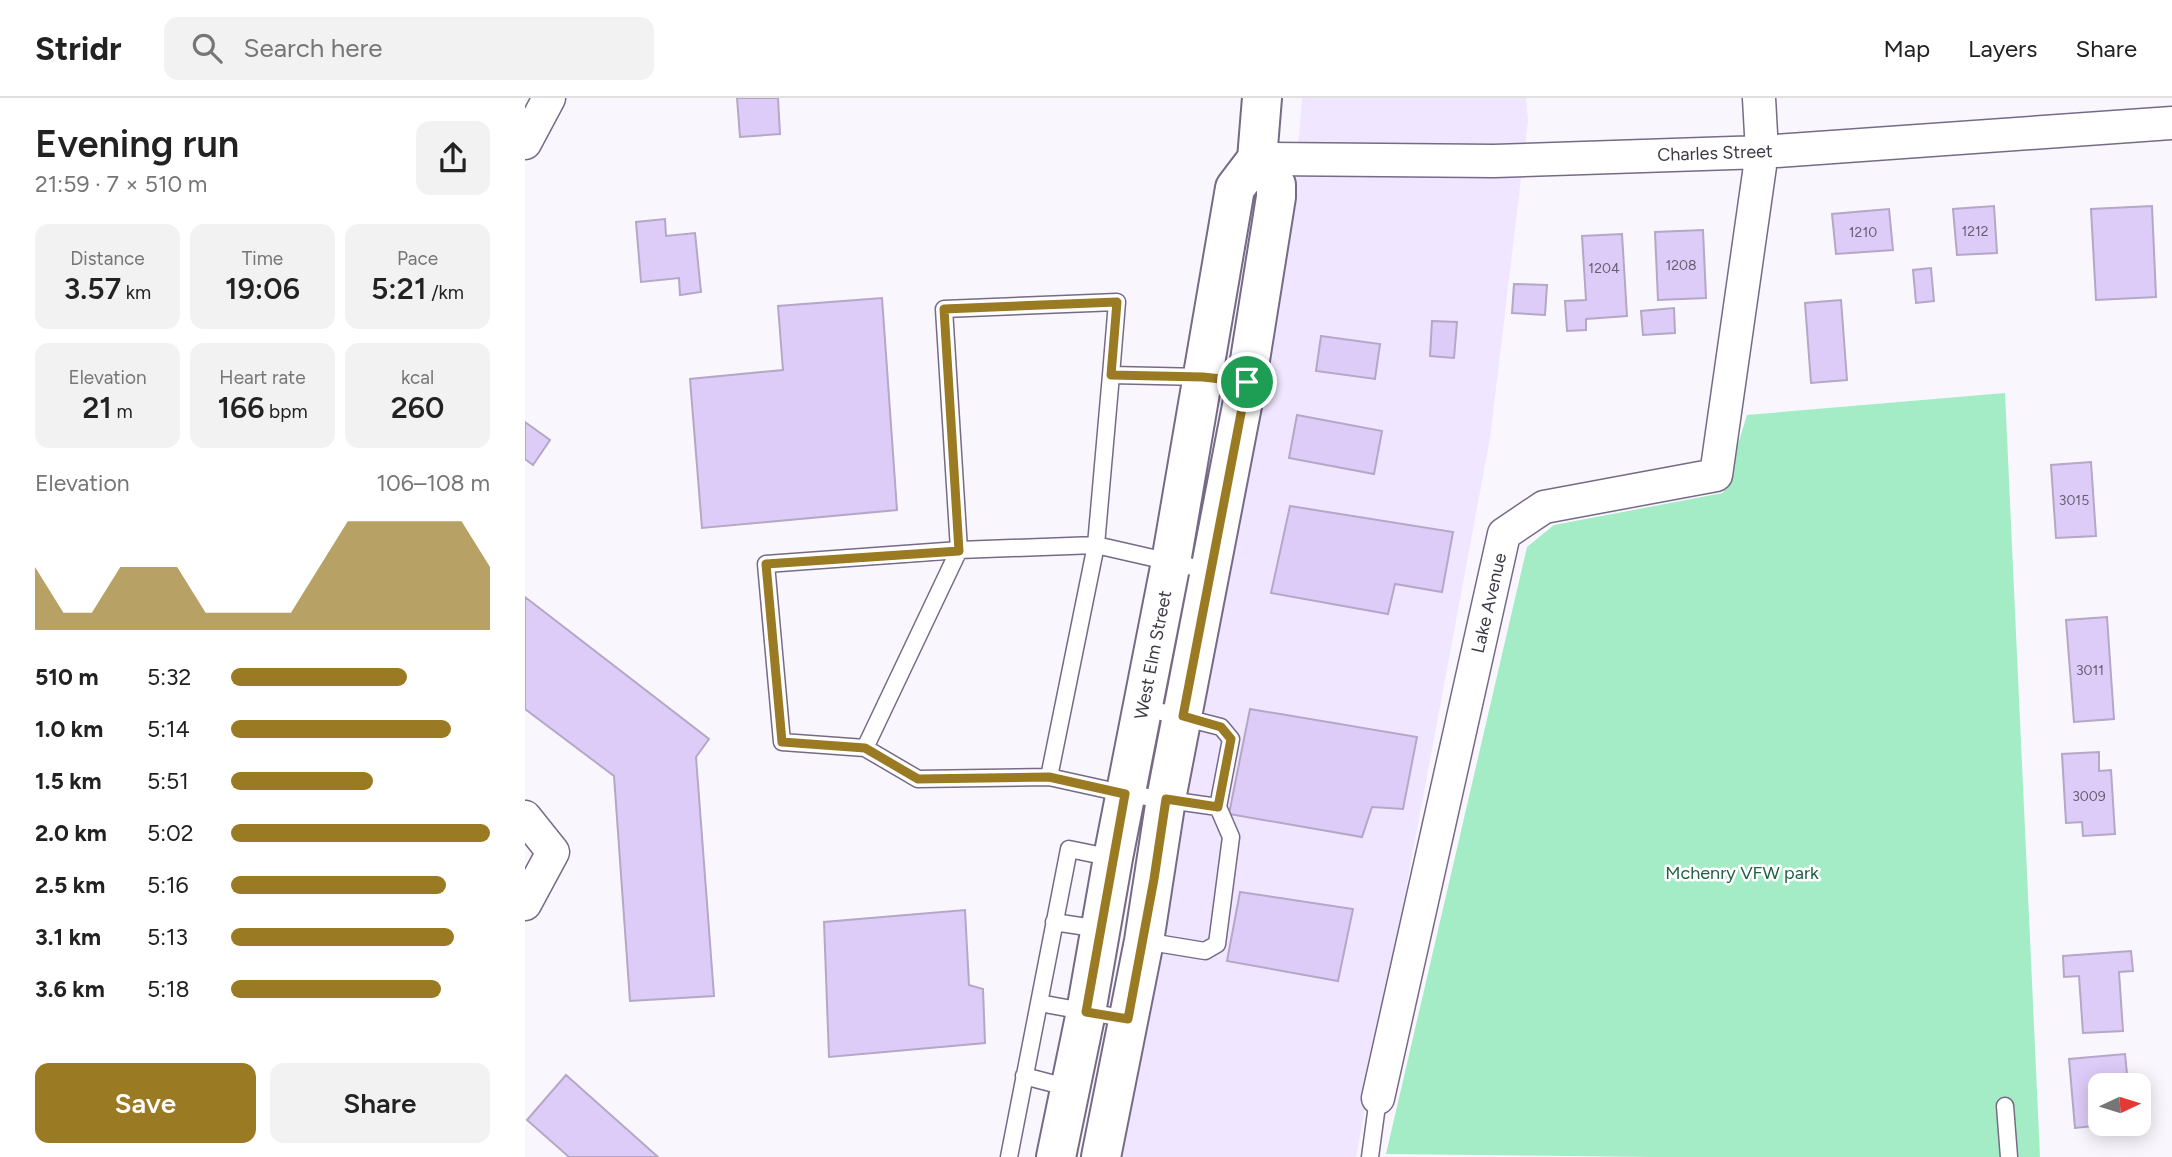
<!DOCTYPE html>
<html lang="en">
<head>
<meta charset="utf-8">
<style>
	:root { --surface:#fff; --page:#f2f2f2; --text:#222; --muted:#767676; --line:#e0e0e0; --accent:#9b7a24 }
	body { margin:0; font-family:Figtree,sans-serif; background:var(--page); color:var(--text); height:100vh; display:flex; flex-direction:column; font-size:26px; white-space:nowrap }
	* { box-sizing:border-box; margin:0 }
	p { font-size:23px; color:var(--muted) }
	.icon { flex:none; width:38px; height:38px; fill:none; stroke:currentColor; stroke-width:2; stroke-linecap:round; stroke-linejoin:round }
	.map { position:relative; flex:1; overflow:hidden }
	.drawer { display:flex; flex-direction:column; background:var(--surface); width:525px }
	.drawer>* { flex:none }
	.needle { width:46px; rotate:86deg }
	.tools { position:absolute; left:1563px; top:975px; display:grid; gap:14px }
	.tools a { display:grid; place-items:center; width:63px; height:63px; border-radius:14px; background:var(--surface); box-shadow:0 4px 18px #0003; font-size:35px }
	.pin { position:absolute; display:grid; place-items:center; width:60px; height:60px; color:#fff; margin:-30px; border:4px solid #fff; border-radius:50%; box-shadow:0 2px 7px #0007 }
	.round { display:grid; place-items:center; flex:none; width:74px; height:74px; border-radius:14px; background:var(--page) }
	.headline { display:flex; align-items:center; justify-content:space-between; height:119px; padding:0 35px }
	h1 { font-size:38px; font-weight:600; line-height:52px }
	.figures { display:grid; grid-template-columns:repeat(3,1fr); gap:10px; height:119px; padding:7px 35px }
	.figures div { display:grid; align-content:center; border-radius:14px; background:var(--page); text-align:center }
	.figures b { font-size:30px; font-weight:600 }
	.figures small { font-size:19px; font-weight:400 }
	.figures p { font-size:19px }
	.chart { height:196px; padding:14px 35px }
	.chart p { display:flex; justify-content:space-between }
	.chart svg { width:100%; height:126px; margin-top:7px; fill:var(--accent); opacity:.7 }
	.action { display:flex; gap:14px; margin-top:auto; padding:14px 35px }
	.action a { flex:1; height:80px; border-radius:14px; background:var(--accent); color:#fff; font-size:28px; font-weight:600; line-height:80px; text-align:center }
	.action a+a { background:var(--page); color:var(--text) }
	ul { padding:0 35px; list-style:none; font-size:23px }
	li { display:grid; grid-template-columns:112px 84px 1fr; align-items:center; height:52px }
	li i { height:18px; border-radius:9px; background:var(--accent) }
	header { display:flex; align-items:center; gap:42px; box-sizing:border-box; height:98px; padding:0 35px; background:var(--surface); border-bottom:2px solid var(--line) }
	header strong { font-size:33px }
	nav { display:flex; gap:38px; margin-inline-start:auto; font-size:24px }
	.search { width:490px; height:63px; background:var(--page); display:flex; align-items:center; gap:18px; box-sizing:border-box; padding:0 24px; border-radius:14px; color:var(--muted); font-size:26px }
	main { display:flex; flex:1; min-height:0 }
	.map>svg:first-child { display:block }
	.built { fill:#f0e6ff }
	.green { fill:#a4ecc6 }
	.building { fill:#deccf8; stroke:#b4a7c7; stroke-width:2 }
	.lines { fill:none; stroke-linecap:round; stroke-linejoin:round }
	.lane-casing { stroke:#766a87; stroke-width:19 }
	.street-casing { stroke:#766a87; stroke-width:35 }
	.primary-casing { stroke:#766a87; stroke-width:42 }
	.lane { stroke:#fff; stroke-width:16 }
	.street { stroke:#fff; stroke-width:32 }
	.primary { stroke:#fff; stroke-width:38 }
	.route-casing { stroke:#fff; stroke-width:14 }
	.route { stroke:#9b7a24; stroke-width:9 }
	.labels { text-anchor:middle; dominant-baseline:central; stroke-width:5; stroke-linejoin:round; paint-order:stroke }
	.number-label { font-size:14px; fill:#675e72 }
	.street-label { font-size:18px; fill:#3f3946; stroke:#fff }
	.park-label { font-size:18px; fill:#206044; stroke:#fff }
</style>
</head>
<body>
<header>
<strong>Stridr</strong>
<div class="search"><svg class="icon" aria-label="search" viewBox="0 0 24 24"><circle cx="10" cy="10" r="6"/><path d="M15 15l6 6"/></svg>Search here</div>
<nav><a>Map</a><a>Layers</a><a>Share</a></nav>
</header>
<main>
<section class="drawer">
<div class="headline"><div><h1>Evening run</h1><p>21:59 · 7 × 510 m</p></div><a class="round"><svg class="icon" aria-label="share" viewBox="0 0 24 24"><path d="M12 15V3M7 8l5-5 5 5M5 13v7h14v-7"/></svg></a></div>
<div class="figures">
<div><p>Distance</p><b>3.57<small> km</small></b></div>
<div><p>Time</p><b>19:06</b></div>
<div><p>Pace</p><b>5:21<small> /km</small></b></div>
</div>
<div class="figures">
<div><p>Elevation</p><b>21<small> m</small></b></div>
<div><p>Heart rate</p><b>166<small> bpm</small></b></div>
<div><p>kcal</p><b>260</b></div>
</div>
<div class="chart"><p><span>Elevation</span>106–108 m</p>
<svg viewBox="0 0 160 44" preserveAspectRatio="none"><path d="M0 44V22L10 38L20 38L30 22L40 22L50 22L60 38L70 38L80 38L90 38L100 22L110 6L120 6L130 6L140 6L150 6L160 22V44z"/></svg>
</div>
<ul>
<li><b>510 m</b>5:32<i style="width:68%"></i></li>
<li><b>1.0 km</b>5:14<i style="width:85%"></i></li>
<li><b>1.5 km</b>5:51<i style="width:55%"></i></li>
<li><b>2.0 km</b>5:02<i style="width:100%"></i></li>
<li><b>2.5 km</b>5:16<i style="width:83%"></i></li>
<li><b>3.1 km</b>5:13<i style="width:86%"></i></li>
<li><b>3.6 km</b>5:18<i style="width:81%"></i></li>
</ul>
<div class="action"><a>Save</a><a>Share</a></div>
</section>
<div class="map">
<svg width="1647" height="1059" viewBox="0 0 1647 1059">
	<rect width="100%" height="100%" fill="#f9f6fd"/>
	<path class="built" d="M777 0H1001L1003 22 965 340 831 1059H585L774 38Z"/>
	<path class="green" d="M1480 295 1515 1059H1128L861 1056 1002 449 1029 427 1198 395 1222 317Z"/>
	<path class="building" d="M212 0H253L255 36 215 39Z
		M1469 108 1472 155 1432 157 1428 111Z
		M1627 108 1631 199 1571 202 1566 111Z
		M1364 111 1368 152 1311 156 1307 116Z
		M140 121 141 138 170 135 176 194 155 197 154 180 116 184 111 124Z
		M1178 132 1181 200 1133 202 1130 134Z
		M1097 136 1102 218 1061 221V232L1042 233 1040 203 1061 202 1057 138Z
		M1406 170 1409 203 1391 205 1388 172Z
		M989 186 1022 187 1020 217 987 215Z
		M357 200 372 412 177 430 165 281 258 272 253 208Z
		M1316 202 1322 282 1286 285 1280 205Z
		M1149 210 1150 235 1118 237 1116 213Z
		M907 223 932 224 929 260 905 258Z
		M796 238 855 246 850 281 791 273Z
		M772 317 857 333 849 376 764 360Z
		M0 324 25 342 8 367 0 361Z
		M1566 364 1571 438 1531 440 1526 367Z
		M765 408 928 434 917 494 870 486 863 516 746 495Z
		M0 499 184 641 171 659 189 898 105 903 89 678 0 611Z
		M1582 519 1589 621 1549 624 1541 522Z
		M725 611 892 639 878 711 847 709 837 739 704 716Z
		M1574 654V673L1586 672 1590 736 1558 738 1557 724 1541 725 1537 656Z
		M715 794 828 811 813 883 702 863Z
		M440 812 444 887 458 891 460 945 304 959 299 824Z
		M1606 853 1608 873 1594 874 1598 933 1558 935 1554 878 1539 879 1538 858Z
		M1600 956 1603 986 1575 987V1026H1588L1550 1030 1544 961Z
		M41 977 133 1059H44L2 1022Z"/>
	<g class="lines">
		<defs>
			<path id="lane" d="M586 277 571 447 524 679 601 696 693 709
				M685 473 571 447 434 452 419 211 592 204 586 277 678 279 722 284
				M617 609 696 629 706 641 693 709 706 739 692 846 680 853 619 843
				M340 650 434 452 241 466 257 644 340 650 393 681 524 679
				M529 824 575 831
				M514 905 603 921
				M499 978 545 990
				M1480 1008 1484 1059
				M484 1059 544 751 588 760
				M845 1059 853 1000"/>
			<path id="street" d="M0 45 24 0
				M732 61 969 63 1237 54 1647 25
				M0 719 28 754 0 806
				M853 1000 979 436 1019 409 1191 377 1237 54 1234 0"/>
			<path id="primary" d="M531 1059 561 914 588 760 646 464 710 90 732 61 737 0
				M576 1059 619 843 641 701 721 287 751 99V87L732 61"/>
		</defs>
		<use href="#lane" class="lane-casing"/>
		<use href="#street" class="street-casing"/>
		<use href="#primary" class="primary-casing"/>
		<use href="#lane" class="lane"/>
		<use href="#street" class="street"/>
		<use href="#primary" class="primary"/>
	</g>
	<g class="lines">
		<defs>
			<path id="route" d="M592 204 586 277 678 279 722 284 658 618 696 629 706 641 693 709 641 701 629 781 603 921 561 914 600 696 524 679 393 681 340 650 257 644 241 466 434 453 419 211Z"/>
		</defs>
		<use href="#route" class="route-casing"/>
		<use href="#route" class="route"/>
	</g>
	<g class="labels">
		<g class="number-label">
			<text x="1450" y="133">1212</text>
			<text x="1338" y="134">1210</text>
			<text x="1156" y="167">1208</text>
			<text x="1079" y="170">1204</text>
			<text x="1549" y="402">3015</text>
			<text x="1565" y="572">3011</text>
			<text x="1564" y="698">3009</text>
		</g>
		<g class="street-label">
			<text transform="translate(1190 55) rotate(-2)">Charles Street</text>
			<text transform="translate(964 505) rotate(-77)">Lake Avenue</text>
			<text transform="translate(628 557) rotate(-79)">West Elm Street</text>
		</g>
		<g class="park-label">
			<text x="1217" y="775">Mchenry VFW park</text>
		</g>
	</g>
</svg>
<div class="tools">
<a><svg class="needle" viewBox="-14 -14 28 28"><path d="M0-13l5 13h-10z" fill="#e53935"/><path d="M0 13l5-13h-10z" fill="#767676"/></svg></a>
</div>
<div class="pin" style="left:722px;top:284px;background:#1e9e55"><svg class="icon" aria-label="arrive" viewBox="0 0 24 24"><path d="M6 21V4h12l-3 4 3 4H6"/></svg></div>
</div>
</main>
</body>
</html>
